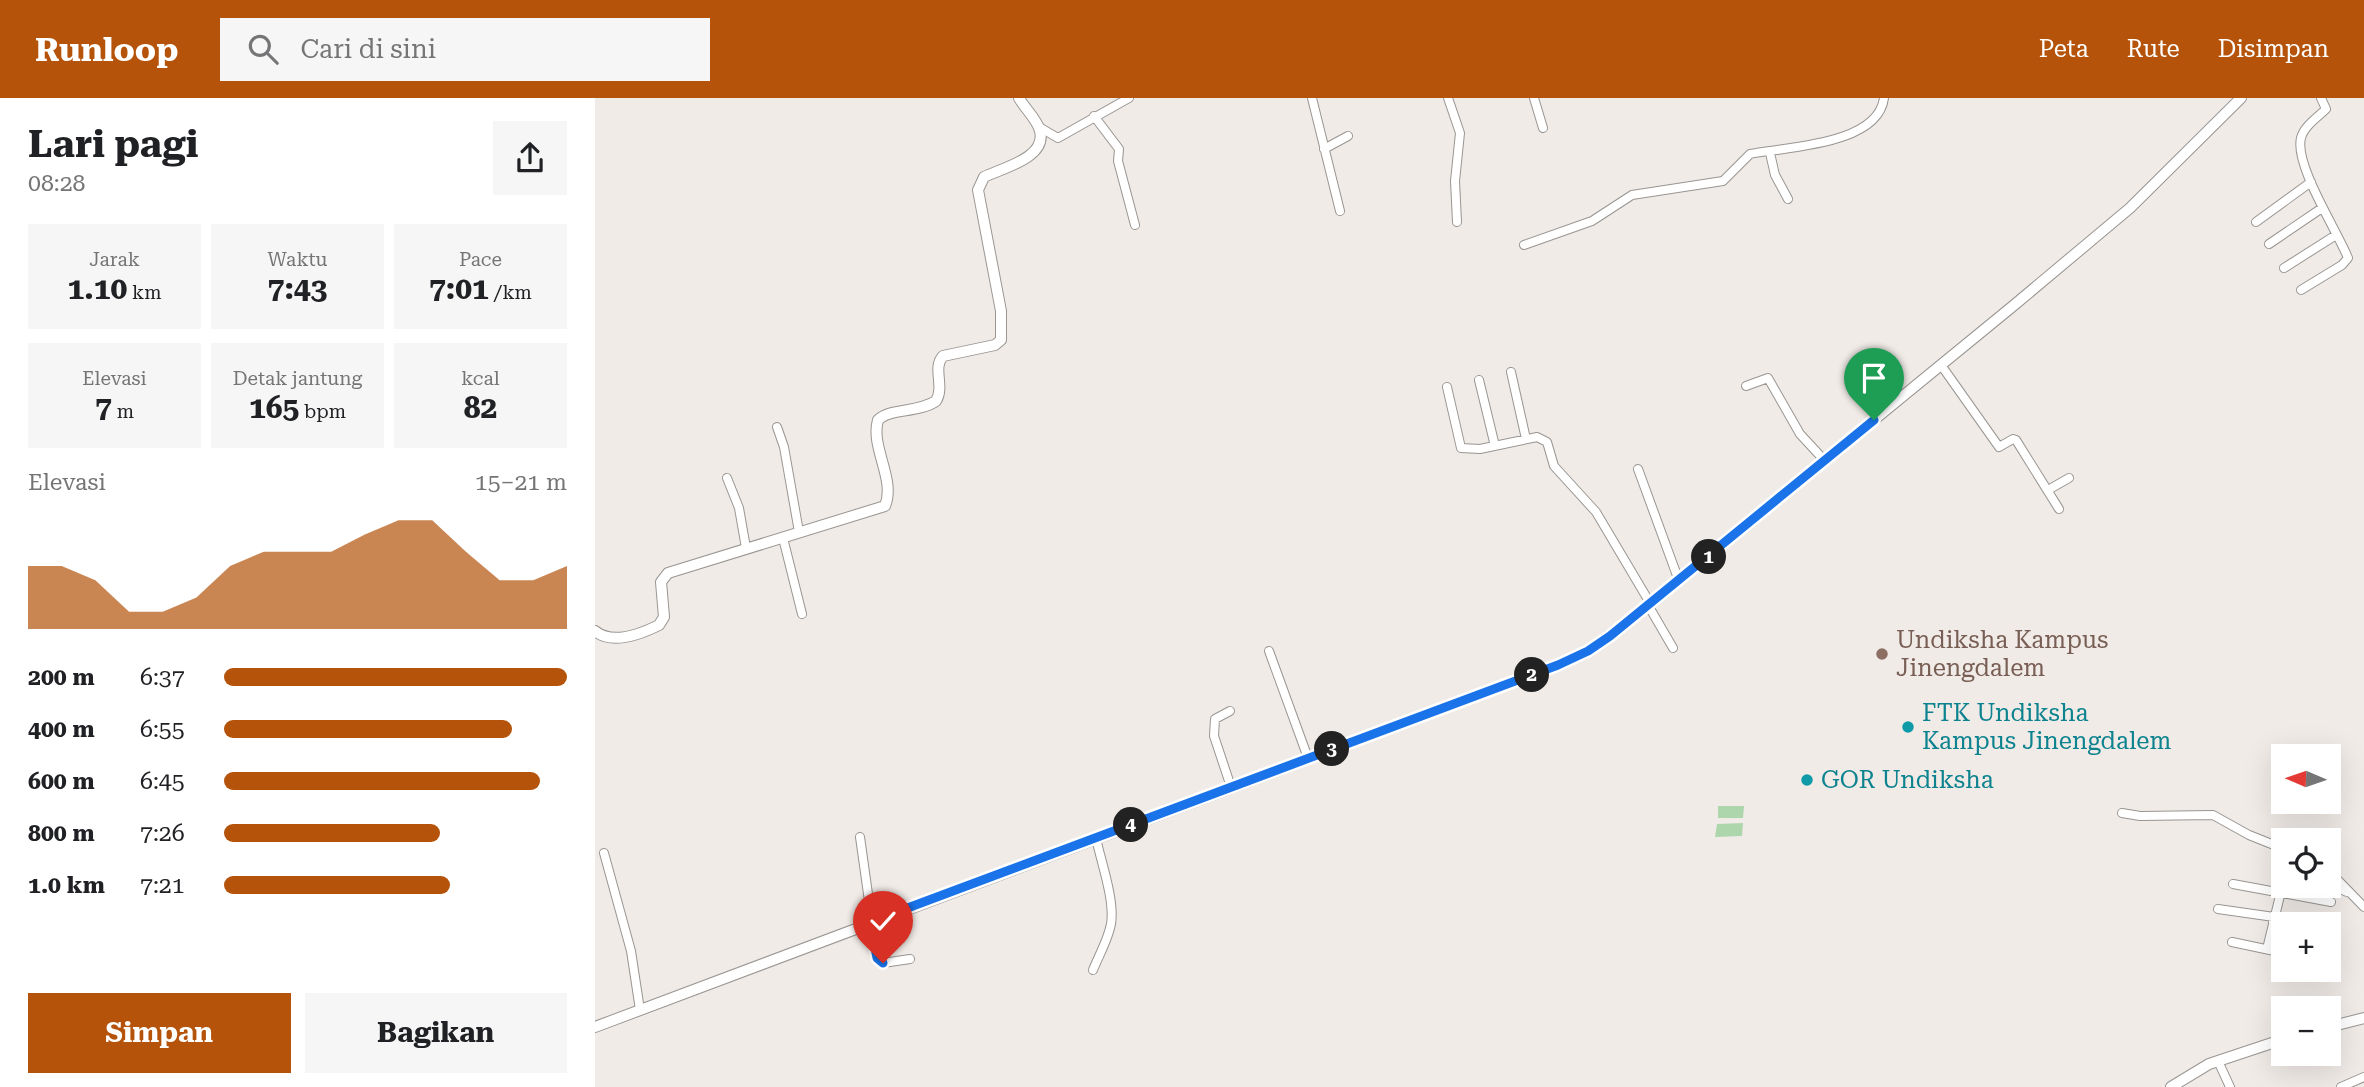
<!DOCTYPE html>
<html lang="id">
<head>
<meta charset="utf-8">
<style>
	:root { --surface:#fff; --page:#f6f6f6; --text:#202124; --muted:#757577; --accent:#b45309 }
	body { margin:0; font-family:"Roboto Serif",serif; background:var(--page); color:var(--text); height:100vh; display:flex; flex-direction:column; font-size:26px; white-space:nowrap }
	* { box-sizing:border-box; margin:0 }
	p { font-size:23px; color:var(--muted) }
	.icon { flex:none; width:38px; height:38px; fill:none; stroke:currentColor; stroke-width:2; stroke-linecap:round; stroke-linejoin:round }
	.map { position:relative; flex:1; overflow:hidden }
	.side { display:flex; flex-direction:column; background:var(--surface); width:595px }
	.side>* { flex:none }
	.needle { width:46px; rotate:272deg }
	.buttons { position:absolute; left:1676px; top:646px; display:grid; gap:14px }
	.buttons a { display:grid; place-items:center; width:70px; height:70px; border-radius:0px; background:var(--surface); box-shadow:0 7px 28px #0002; font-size:35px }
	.pin { position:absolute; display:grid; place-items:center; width:60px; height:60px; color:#fff; margin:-72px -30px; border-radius:50% 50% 50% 0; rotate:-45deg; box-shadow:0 0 7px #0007 }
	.pin .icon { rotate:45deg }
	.km { position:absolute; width:35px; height:35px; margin:-18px; border-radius:50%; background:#222; color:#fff; font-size:19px; line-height:35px; text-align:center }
	.round { display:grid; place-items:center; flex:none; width:74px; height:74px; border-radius:0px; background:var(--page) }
	.overview { display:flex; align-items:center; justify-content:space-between; height:119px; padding:0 28px }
	h1 { font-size:38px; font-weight:700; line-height:52px }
	.metrics { display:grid; grid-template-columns:repeat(3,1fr); gap:10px; height:119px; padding:7px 28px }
	.metrics div { display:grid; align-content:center; border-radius:0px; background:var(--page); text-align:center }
	.metrics b { font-size:30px; font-weight:700 }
	.metrics small { font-size:19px; font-weight:400 }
	.metrics p { font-size:19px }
	.chart { height:196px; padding:14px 28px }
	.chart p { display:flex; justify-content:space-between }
	.chart svg { width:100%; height:126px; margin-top:7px; fill:var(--accent); opacity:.7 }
	.cta { display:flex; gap:14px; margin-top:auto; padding:14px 28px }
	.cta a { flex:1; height:80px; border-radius:0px; background:var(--accent); color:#fff; font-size:28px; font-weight:700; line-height:80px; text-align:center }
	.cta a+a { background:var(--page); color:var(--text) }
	ul { padding:0 28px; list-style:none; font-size:23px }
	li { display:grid; grid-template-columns:112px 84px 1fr; align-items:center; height:52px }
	li i { height:18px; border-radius:9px; background:var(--accent) }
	header { display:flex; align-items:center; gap:42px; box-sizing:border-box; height:98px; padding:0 35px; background:var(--accent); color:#fff }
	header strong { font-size:33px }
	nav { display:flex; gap:38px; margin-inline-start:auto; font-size:24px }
	.search { width:490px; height:63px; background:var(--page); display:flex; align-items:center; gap:18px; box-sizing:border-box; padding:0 24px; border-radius:0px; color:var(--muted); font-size:26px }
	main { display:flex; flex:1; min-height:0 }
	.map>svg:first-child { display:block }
	.green { fill:#aed6ad }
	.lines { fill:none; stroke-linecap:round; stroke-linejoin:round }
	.street-casing { stroke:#999591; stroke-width:10 }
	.secondary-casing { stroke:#999591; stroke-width:12 }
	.street { stroke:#fff; stroke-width:8 }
	.secondary { stroke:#fff; stroke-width:10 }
	.route-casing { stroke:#fff; stroke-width:14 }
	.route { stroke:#1a73e8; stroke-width:9 }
	.education-dot { fill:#8d6e63; stroke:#f0ebe7; stroke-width:2.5 }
	.culture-dot { fill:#0f9aa8; stroke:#f0ebe7; stroke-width:2.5 }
	.labels { text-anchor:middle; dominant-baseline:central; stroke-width:7; stroke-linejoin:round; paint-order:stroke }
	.education-label { font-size:24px; fill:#785e54; stroke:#f0ebe7; text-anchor:start }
	.culture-label { font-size:24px; fill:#0d838f; stroke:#f0ebe7; text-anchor:start }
</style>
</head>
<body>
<header>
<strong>Runloop</strong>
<div class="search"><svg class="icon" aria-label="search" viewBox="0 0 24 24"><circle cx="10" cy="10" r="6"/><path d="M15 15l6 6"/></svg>Cari di sini</div>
<nav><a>Peta</a><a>Rute</a><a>Disimpan</a></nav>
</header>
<main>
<section class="side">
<div class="overview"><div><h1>Lari pagi</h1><p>08:28</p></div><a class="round"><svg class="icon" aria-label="share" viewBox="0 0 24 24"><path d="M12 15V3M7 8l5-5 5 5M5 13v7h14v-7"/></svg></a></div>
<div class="metrics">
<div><p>Jarak</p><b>1.10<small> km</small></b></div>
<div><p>Waktu</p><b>7:43</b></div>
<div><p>Pace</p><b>7:01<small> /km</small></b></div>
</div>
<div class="metrics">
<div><p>Elevasi</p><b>7<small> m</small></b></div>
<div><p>Detak jantung</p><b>165<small> bpm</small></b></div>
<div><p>kcal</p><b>82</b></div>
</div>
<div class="chart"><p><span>Elevasi</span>15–21 m</p>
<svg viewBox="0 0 160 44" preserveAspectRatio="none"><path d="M0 44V22L10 22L20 27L30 38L40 38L50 33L60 22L70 17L80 17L90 17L100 11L110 6L120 6L130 17L140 27L150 27L160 22V44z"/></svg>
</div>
<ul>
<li><b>200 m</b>6:37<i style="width:100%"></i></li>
<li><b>400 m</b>6:55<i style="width:84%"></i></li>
<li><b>600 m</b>6:45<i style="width:92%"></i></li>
<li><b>800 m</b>7:26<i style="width:63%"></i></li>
<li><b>1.0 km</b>7:21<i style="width:66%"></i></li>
</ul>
<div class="cta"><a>Simpan</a><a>Bagikan</a></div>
</section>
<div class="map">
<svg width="1769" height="989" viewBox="0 0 1769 989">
	<rect width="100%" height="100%" fill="#f0ebe7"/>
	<path class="green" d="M1123 708H1149L1148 720H1123Z
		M1148 725 1147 738 1120 739 1122 726Z"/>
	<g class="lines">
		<defs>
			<path id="street" d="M717 0 745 113
				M853 0 865 35 860 83 862 124
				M939 0 948 30
				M499 18 524 51 523 63 540 127
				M444 29 463 40 534 0
				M729 51 753 38
				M1175 55 1180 77 1193 101
				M1661 124 1716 84
				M1674 146 1727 110
				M929 147 997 123 1037 97 1128 83 1155 56C1191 49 1283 47 1289 0
				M1689 170 1741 137
				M1706 192 1747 167 1753 160C1743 134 1699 67 1706 40 1709 28 1723 19 1731 11L1726 0
				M1346 267 1404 349 1418 341 1421 342 1464 411
				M916 274 931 341
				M884 282 900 348
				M1151 288 1173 280 1205 336 1230 363
				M852 289 866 350 885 351 942 339 952 344 959 368 1001 414 1055 505
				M182 329 189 349 204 434
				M1043 371 1084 483
				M132 380 144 410 151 450
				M1453 392 1474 380
				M188 440 207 516
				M1053 507 1078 550
				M674 553 713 660
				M635 613 620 621 619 638 636 689
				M1527 715 1545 718 1618 717 1654 737 1689 751
				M265 739 282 860 288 865 315 861
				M9 755 36 853 45 912
				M1734 773 1769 809
				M1638 786 1736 804
				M1734 786 1752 794
				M1623 811 1679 819
				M1678 824 1689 826
				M1637 844 1689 855
				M1672 851 1689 781
				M498 872C504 857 513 842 516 826 520 802 506 764 501 740
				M1623 963 1635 989
				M1746 989 1769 979"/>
			<path id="secondary" d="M0 533C17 547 46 536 64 527L69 519 66 484 73 475 290 408C301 381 275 349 283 322 295 310 323 315 341 303 350 288 337 270 348 258L400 247 406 242V213L383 92 389 79C407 70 452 60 445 33 442 21 430 11 424 0
				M0 929 963 567 993 553 1027 528 1418 208 1535 110 1646 0
				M1734 929 1769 920
				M1576 989 1614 966 1689 941"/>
		</defs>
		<use href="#street" class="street-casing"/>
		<use href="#secondary" class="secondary-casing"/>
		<use href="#street" class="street"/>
		<use href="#secondary" class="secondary"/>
	</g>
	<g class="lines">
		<defs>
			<path id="route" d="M288 865 282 860 275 824 963 567 993 553 1015 538 1279 322"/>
		</defs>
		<use href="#route" class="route-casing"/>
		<use href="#route" class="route"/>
	</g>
	<circle class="education-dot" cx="1287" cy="556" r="7"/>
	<g class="culture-dot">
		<circle cx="1313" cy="629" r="7"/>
		<circle cx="1212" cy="682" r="7"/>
	</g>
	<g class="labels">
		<g class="education-label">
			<text x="1301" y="542">Undiksha Kampus<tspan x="1301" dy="28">Jinengdalem</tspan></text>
		</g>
		<g class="culture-label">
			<text x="1327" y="615">FTK Undiksha<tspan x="1327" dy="28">Kampus Jinengdalem</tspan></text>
			<text x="1226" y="682">GOR Undiksha</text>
		</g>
	</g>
</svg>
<div class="buttons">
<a><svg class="needle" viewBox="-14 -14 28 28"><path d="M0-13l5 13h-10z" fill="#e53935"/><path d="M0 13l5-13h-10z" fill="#757577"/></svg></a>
<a><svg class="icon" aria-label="locate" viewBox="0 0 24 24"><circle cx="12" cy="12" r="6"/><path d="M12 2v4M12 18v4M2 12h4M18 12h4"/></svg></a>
<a>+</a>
<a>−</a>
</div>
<div class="pin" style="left:1279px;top:322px;background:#1e9e55"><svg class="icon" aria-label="arrive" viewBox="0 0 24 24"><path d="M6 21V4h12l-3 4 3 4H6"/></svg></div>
<div class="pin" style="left:288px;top:865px;background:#d93025"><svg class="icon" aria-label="check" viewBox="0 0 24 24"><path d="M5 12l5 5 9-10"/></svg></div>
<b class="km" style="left:1114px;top:459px">1</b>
<b class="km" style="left:937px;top:577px">2</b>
<b class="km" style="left:737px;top:651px">3</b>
<b class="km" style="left:536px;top:727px">4</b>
</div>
</main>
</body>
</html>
